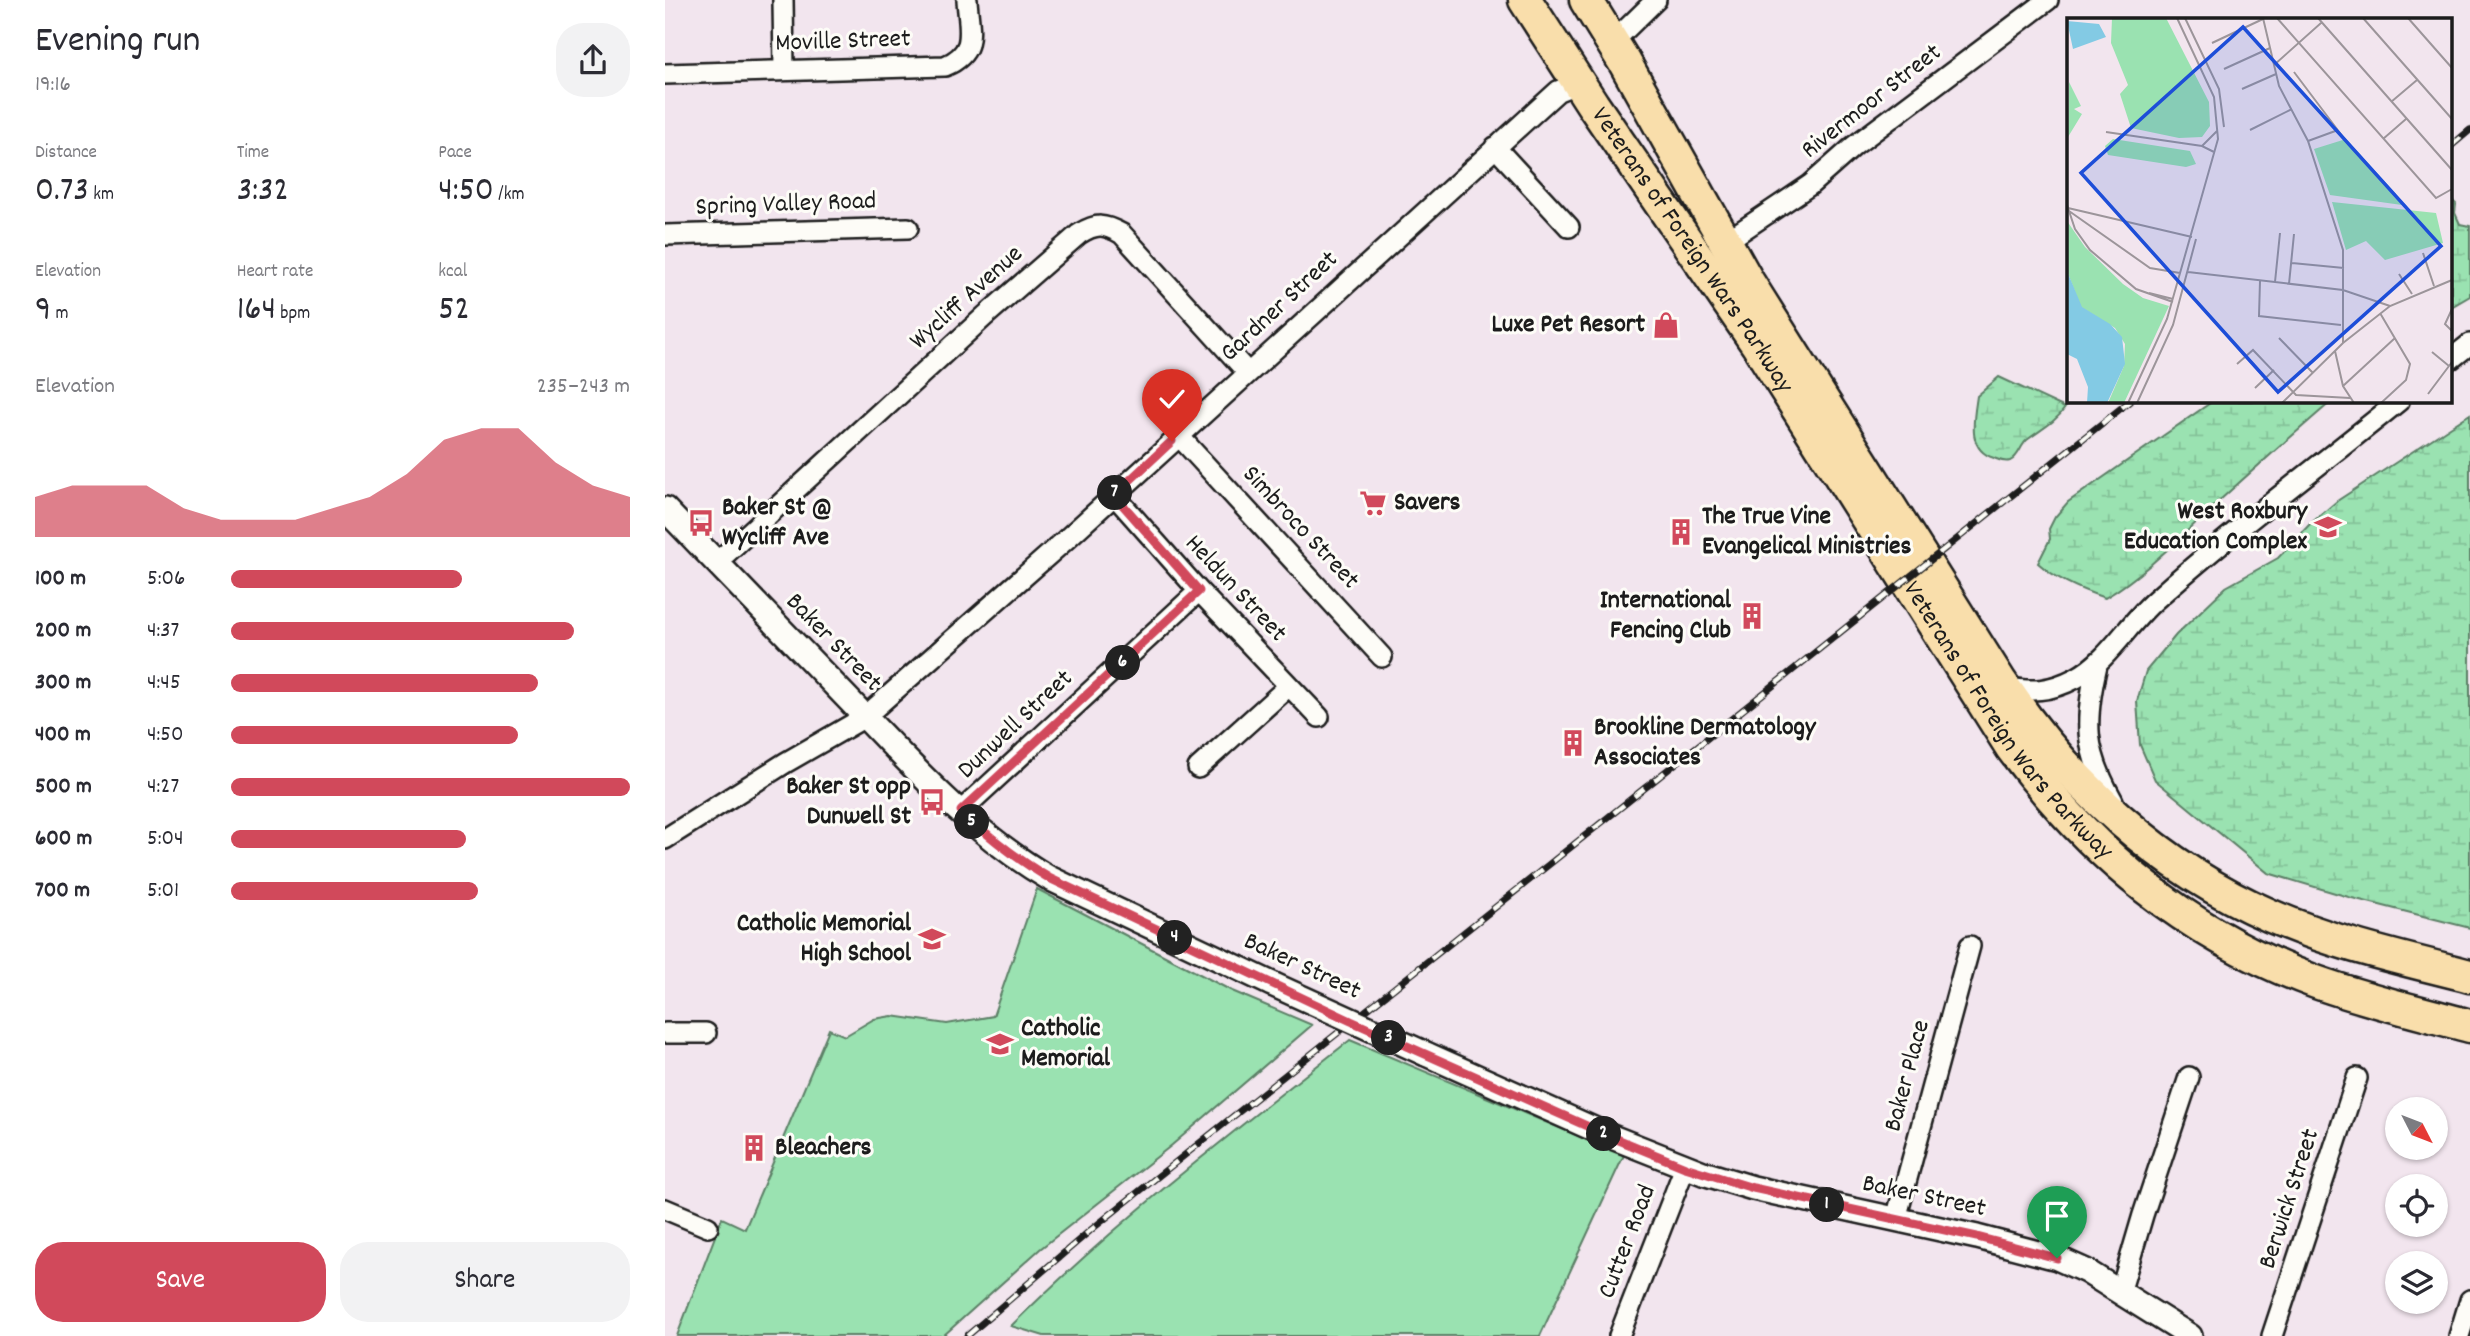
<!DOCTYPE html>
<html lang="en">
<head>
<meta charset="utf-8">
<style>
	:root { --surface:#fff; --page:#f2f2f3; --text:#2b2b33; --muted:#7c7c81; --accent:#d1495b }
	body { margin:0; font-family:Dekko,sans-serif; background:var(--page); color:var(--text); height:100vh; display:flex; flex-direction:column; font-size:26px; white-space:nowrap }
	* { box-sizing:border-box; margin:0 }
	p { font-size:23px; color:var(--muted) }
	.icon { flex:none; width:38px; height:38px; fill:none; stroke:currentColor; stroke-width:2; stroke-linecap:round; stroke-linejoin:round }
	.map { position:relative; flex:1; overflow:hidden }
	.drawer { display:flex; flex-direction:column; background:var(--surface); width:665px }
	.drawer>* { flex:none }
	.needle { width:46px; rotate:132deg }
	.tools { position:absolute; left:1720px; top:1097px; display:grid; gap:14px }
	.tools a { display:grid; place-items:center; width:63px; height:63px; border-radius:50%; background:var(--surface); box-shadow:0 2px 5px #0004; font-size:35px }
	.pin { position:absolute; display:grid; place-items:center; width:60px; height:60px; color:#fff; margin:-72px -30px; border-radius:50% 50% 50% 0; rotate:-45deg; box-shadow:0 0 7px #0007 }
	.pin .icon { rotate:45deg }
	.km { position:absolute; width:35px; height:35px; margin:-18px; border-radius:50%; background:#222; color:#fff; font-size:19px; line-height:35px; text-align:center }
	.round { display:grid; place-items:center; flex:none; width:74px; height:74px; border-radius:28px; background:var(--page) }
	.headline { display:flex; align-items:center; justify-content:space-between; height:119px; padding:0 35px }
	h1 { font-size:38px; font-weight:600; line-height:52px }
	.stats { display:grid; grid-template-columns:repeat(3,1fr); gap:10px; height:119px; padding:7px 35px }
	.stats div { display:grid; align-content:center }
	.stats b { font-size:35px; font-weight:600 }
	.stats small { font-size:19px; font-weight:400 }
	.stats p { font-size:19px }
	.chart { height:196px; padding:14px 35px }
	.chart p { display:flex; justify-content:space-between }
	.chart svg { width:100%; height:126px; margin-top:7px; fill:var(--accent); opacity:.7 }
	.cta { display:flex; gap:14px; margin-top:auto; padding:14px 35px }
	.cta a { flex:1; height:80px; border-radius:28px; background:var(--accent); color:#fff; font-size:28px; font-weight:600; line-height:80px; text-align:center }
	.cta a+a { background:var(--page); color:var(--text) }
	ul { padding:0 35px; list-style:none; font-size:23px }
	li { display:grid; grid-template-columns:112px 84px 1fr; align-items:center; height:52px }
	li i { height:18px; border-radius:9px; background:var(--accent) }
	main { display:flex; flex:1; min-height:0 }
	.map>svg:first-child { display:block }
	.wetland { fill:url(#wetland-marsh); stroke:#5b7f66; stroke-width:2 }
	.green { fill:#9ae2b1; stroke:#5b7f66; stroke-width:2 }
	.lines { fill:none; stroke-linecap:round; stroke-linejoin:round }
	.minor-casing { stroke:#1c1c1c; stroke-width:24 }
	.tertiary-casing { stroke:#1c1c1c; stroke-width:28 }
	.trunk-casing { stroke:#1c1c1c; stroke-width:37 }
	.minor { stroke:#fdfcf7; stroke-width:19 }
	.tertiary { stroke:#fdfcf7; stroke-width:23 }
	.trunk { stroke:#f9deab; stroke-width:32 }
	.rail-casing { stroke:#1c1c1c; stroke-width:7 }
	.rail { stroke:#fdfcf7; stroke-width:4.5; stroke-dasharray:13; stroke-linecap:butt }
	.tertiary-bridge-casing { stroke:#1c1c1c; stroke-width:28; stroke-linecap:butt }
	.tertiary-bridge { stroke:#fdfcf7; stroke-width:23 }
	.route-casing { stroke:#fff; stroke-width:14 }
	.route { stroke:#d1495b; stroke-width:9 }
	.labels { text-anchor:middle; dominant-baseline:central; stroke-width:6; stroke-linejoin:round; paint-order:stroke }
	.street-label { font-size:26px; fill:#1c1c1c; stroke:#fdfcf7 }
	.poi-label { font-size:26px; font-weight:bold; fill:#1c1c1c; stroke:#fdfcf7; text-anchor:start }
	.inset-road { fill:none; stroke:#9c959a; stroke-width:2 }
	.view { fill:#1d4ed8; fill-opacity:0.15; stroke:#1d4ed8; stroke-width:3.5 }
	.inset-edge { fill:none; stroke:#1c1c1c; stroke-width:3.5 }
</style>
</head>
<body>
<main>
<section class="drawer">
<div class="headline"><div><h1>Evening run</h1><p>19:16</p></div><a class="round"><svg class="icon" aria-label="share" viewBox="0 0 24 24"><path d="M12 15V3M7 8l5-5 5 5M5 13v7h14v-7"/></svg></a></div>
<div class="stats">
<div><p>Distance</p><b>0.73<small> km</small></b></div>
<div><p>Time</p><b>3:32</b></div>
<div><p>Pace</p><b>4:50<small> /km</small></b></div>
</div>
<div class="stats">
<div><p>Elevation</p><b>9<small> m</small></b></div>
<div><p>Heart rate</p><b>164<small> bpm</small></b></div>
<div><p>kcal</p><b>52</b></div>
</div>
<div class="chart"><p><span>Elevation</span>235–243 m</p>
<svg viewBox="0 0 160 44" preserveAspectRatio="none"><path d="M0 44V30L10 26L20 26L30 26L40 34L50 38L60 38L70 38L80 34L90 30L100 22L110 10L120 6L130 6L140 18L150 26L160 30V44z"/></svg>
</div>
<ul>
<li><b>100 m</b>5:06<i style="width:58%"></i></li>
<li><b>200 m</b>4:37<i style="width:86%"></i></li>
<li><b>300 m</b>4:45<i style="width:77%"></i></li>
<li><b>400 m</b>4:50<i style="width:72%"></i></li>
<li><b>500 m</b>4:27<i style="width:100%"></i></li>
<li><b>600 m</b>5:04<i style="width:59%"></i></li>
<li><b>700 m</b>5:01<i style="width:62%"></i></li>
</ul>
<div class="cta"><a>Save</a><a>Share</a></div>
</section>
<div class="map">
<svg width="1805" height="1336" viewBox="0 0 1805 1336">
	<defs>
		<pattern id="wetland-marsh" width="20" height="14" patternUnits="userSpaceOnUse" patternTransform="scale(1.75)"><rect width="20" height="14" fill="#9ae2b1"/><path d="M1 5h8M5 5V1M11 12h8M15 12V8" fill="none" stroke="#84c198"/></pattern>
	</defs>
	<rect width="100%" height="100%" fill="#f2e5ee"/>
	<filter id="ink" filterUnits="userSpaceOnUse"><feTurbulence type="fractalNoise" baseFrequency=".0143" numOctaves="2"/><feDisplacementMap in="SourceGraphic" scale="14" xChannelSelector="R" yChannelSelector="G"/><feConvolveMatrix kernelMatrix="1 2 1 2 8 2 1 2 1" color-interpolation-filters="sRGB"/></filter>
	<g filter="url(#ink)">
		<path class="wetland" d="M1786 199 1791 204 1790 213 1795 224 1805 226V296L1786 307Z
			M1334 377 1400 408C1391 422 1375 430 1362 440 1355 446 1354 457 1345 461 1339 463 1334 460 1329 458 1301 450 1309 418 1312 396Z
			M1548 401H1667C1629 434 1591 467 1554 501 1517 535 1483 572 1440 598 1416 590 1392 580 1373 563L1385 539 1384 529 1390 517 1403 502Z
			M1805 414V928L1687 898 1603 873 1490 780 1475 745 1472 701 1481 671 1511 635 1561 587 1613 558 1644 525 1672 501Z"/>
		<path class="green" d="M372 889 567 991 647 1025 507 1145 375 1249 278 1336H12L57 1218 80 1229 164 1029 180 1036 209 1019 227 1016 282 1024 328 1016Z
			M685 1040 959 1155 875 1336H379L346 1326C451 1222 569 1131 685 1040Z"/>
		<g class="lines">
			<defs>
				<path id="minor" d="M118 0 119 70
					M948 42 991 0
					M0 74 280 66C313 52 304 31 302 0
					M830 147 904 227
					M0 235 243 228
					M1060 242 1145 185 1189 146 1383 0
					M1786 359 1805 344
					M513 435 717 657
					M449 495 534 591 654 717
					M52 562 320 316 414 234C432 223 439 224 457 234L583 373
					M1432 665C1419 721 1419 750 1448 801
					M1339 687C1367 692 1384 692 1411 678 1444 660 1462 625 1490 600 1568 530 1653 467 1734 401
					M533 768 624 686
					M296 811 534 591
					M0 839 120 763 200 717 211 707 396 544 893 91 914 83
					M0 1033H41
					M0 1209 43 1227
					M1231 1219 1305 946
					M1455 1293 1478 1215 1524 1077
					M954 1336 1020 1167
					M1607 1336 1692 1078
					M1794 1336 1805 1300"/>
				<path id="tertiary" d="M0 509C62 573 124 637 185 701 246 765 308 834 384 878L607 984
					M761 1054 942 1135 1038 1173 1088 1188 1312 1237 1392 1258 1421 1271 1525 1336"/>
				<g id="trunk">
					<path id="s1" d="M860 0 928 105 1092 344 1347 748C1428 856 1523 935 1651 982 1701 1000 1754 1012 1805 1026"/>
					<path d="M921 0 960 63 1083 282 1336 683C1403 783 1495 868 1606 916 1670 944 1739 959 1805 976"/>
				</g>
			</defs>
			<use href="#minor" class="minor-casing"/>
			<use href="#tertiary" class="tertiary-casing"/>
			<use href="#trunk" class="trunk-casing"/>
			<use href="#minor" class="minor"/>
			<use href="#tertiary" class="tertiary"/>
			<use href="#trunk" class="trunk"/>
			<defs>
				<path id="rail" d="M1786 146 1805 130
					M302 1336 427 1229 1465 401"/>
			</defs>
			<use href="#rail" class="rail-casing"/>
			<use href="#rail" class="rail"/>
			<defs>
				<path id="tertiary-bridge" d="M607 984 761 1054"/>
			</defs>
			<use href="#tertiary-bridge" class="tertiary-bridge-casing"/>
			<use href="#tertiary-bridge" class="tertiary-bridge"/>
		</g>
	</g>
	<g class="lines" filter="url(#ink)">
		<defs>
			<path id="route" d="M507 441 449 495 534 591 296 811 300 815C327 839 353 860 384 878L686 1021 942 1135 1020 1167 1088 1188 1312 1237 1392 1258"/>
		</defs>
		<use href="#route" class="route-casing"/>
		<use href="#route" class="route"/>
	</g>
	<defs>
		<symbol id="shop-bare" viewBox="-9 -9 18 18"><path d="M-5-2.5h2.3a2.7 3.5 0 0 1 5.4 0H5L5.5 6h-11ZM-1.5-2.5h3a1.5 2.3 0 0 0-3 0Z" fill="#d1495b" stroke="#fdfcf7" stroke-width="2.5" paint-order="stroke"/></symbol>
		<symbol id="supermarket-bare" viewBox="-9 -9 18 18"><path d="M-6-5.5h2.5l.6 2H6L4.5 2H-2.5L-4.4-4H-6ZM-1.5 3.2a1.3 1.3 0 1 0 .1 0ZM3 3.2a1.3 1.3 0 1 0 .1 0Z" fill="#d1495b" stroke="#fdfcf7" stroke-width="2.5" paint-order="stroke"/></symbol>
		<symbol id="bus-bare" viewBox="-9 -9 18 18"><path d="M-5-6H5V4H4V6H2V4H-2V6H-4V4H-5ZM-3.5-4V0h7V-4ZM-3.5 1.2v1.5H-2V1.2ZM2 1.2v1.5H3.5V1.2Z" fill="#d1495b" stroke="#fdfcf7" stroke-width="2.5" paint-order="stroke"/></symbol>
		<symbol id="school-bare" viewBox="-9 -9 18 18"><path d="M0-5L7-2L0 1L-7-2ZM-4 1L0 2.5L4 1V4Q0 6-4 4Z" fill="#d1495b" stroke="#fdfcf7" stroke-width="2.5" paint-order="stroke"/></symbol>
		<symbol id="building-bare" viewBox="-9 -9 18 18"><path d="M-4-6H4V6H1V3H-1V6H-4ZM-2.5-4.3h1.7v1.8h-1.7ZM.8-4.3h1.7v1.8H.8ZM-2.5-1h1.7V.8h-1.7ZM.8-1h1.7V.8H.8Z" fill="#d1495b" stroke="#fdfcf7" stroke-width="2.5" paint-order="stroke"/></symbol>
	</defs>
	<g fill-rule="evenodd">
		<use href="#shop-bare" x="982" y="306" width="38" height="38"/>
		<use href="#supermarket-bare" x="689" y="484" width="38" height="38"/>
		<use href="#bus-bare" x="17" y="504" width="38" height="38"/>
		<use href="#school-bare" x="1644" y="508" width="38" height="38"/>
		<use href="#building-bare" x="997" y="513" width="38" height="38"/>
		<use href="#building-bare" x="1068" y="597" width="38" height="38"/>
		<use href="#building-bare" x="889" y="724" width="38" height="38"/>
		<use href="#bus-bare" x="248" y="783" width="38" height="38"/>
		<use href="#school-bare" x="248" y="920" width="38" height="38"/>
		<use href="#school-bare" x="316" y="1025" width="38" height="38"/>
		<use href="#building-bare" x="70" y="1129" width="38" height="38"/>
	</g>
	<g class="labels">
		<g class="street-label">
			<text transform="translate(178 42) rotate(-2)">Moville Street</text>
			<text transform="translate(1207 102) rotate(-38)">Rivermoor Street</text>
			<text transform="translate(121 205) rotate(-2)">Spring Valley Road</text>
			<text stroke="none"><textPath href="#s1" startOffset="301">Veterans of Foreign Wars Parkway</textPath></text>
			<text transform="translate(302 298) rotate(-42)">Wycliff Avenue</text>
			<text transform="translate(615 307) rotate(-43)">Gardner Street</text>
			<text transform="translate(635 528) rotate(47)">Simbroco Street</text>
			<text transform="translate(570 589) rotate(47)">Heldun Street</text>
			<text transform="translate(168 643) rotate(46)">Baker Street</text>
			<text stroke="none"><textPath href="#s1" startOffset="868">Veterans of Foreign Wars Parkway</textPath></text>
			<text transform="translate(351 725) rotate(-43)">Dunwell Street</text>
			<text transform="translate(637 967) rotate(25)">Baker Street</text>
			<text transform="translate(1243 1076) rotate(-75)">Baker Place</text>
			<text transform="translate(1259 1197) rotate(12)">Baker Street</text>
			<text transform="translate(1625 1199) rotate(-72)">Berwick Street</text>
			<text transform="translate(963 1242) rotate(-69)">Cutter Road</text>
		</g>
		<g class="poi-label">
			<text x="980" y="325" text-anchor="end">Luxe Pet Resort</text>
			<text x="729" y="503">Savers</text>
			<text x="57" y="508">Baker St @<tspan x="57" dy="30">Wycliff Ave</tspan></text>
			<text x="1642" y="512" text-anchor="end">West Roxbury<tspan x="1642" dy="30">Education Complex</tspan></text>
			<text x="1037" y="517">The True Vine<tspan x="1037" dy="30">Evangelical Ministries</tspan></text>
			<text x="1066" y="601" text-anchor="end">International<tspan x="1066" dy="30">Fencing Club</tspan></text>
			<text x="929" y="728">Brookline Dermatology<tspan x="929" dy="30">Associates</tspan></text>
			<text x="246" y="787" text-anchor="end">Baker St opp<tspan x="246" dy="30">Dunwell St</tspan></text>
			<text x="246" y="924" text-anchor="end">Catholic Memorial<tspan x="246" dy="30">High School</tspan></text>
			<text x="356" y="1029">Catholic<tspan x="356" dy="30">Memorial</tspan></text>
			<text x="110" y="1148">Bleachers</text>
		</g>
	</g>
	<g transform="translate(1402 18)">
		<rect width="385" height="385" fill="#f2e5ee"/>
		<path d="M45 0H99L142 84 143 108 135 119 112 120 64 110 53 76 61 67 44 25ZM46 121 123 133 129 146 119 149 41 137 38 128Z" fill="#9ae2b1"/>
		<path d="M2 64 14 88 7 91 15 96 1 119ZM279 121 329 176 335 187 263 177 247 131ZM265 184 369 195 376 225 318 242 299 223 279 232ZM0 203 18 229 56 266 76 280 102 288 57 385H41L57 348 58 326 48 310 14 289 0 253Z" fill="#9ae2b1"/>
		<path d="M0 3 32 6 39 19 6 31ZM0 253 15 289 43 306 55 319 58 346 40 385H20L21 369 10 341 0 336Z" fill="#83cae4"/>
		<path class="inset-road" d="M118 0 152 71 157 109M196 0 212 68 241 123 276 232V325M210 0 369 180 385 171M251 0 385 152M296 0 385 101M341 0 385 50M145 25 196 1M207 47 254 5M157 51 203 30M227 54 279 123M175 71 209 56M324 84 350 62M183 112 225 91M39 114 135 128 147 134M316 121 339 101M241 123 271 112M135 128 150 113M0 187 8 211 23 232 69 271 106 284M1 190 125 219M2 193 83 250 113 255M356 235 367 268M225 245 277 250M121 254 276 272 323 288M332 256 345 276M193 263 192 298 274 307M208 264 213 215M222 266 227 216M82 275 106 281M385 291 378 306 385 313M313 295 343 346 339 362 314 385M212 320 246 355M268 333 276 368 287 385M365 334 382 348M170 346 186 332 229 377 283 380M276 368 328 320M188 370 207 352M361 376 385 344M61 385 100 301 151 121 147 79 110 0M70 385 106 307 129 221M215 385 276 325 323 288 385 262"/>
		<path class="view" d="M176 9 374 228 211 374 14 155Z"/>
		<rect width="385" height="385" class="inset-edge"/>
	</g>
</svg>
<div class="tools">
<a><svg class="needle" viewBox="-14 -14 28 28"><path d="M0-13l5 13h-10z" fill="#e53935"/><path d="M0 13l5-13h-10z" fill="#7c7c81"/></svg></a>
<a><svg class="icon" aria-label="locate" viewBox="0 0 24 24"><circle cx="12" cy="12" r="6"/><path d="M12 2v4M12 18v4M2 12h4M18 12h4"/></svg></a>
<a><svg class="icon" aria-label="layers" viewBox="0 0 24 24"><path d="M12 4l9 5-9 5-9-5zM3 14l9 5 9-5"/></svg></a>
</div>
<div class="pin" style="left:1392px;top:1258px;background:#1e9e55"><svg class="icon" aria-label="arrive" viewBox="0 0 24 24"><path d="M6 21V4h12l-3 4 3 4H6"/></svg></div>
<div class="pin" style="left:507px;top:441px;background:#d93025"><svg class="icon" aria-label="check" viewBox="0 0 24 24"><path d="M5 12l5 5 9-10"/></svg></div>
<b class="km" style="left:1162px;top:1205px">1</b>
<b class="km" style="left:939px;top:1134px">2</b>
<b class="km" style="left:724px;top:1038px">3</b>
<b class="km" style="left:510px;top:938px">4</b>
<b class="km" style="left:307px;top:822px">5</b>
<b class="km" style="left:458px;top:663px">6</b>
<b class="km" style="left:450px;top:493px">7</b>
</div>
</main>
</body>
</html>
